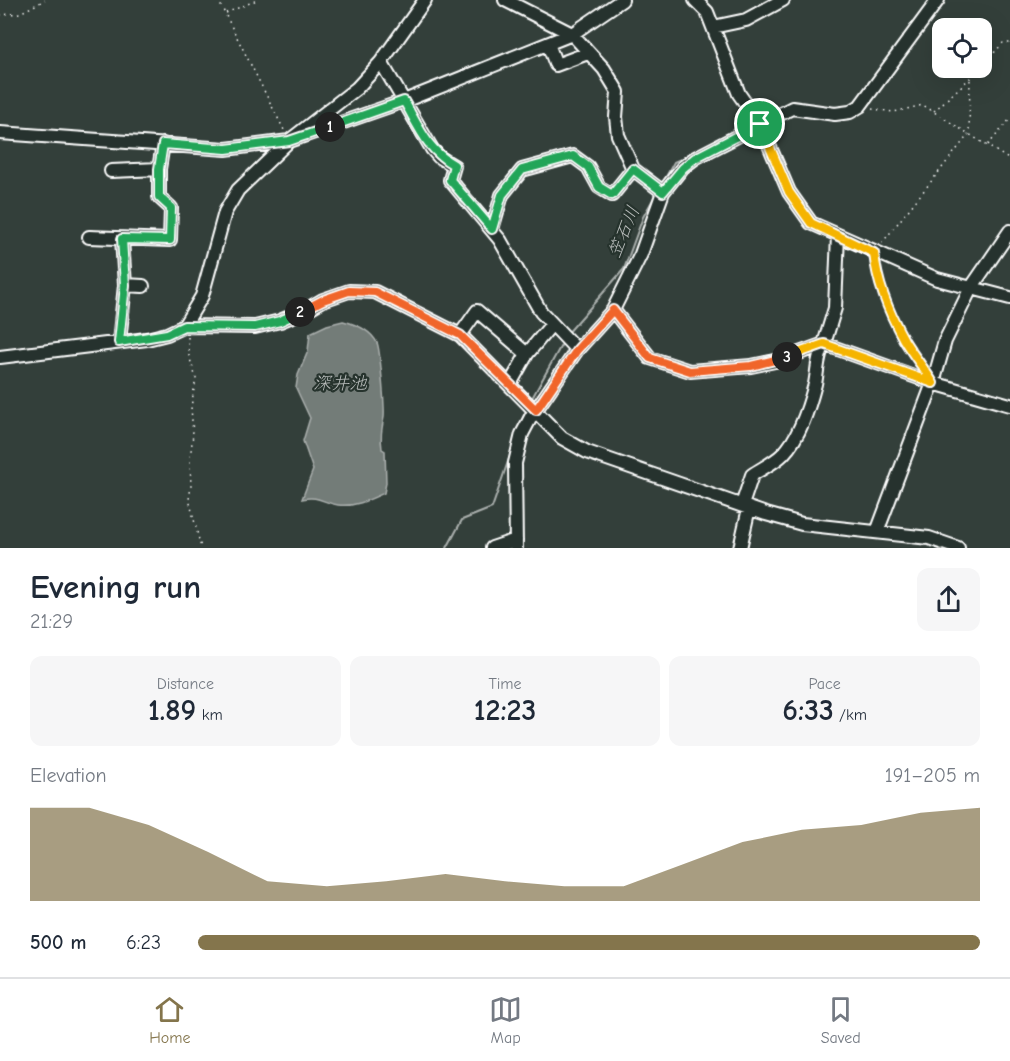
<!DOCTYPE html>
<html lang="en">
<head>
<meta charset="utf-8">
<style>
	:root { --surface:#fff; --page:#f6f6f7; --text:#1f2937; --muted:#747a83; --line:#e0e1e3; --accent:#84754c }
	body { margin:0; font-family:"Comic Neue","Klee One",sans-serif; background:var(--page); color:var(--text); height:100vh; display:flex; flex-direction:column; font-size:22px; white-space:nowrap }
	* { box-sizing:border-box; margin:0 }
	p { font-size:20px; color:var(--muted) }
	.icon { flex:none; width:33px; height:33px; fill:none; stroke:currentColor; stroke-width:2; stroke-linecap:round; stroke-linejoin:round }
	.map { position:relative; height:548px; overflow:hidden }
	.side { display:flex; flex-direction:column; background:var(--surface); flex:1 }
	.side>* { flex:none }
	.buttons { position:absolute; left:932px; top:18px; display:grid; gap:12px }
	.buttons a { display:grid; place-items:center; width:60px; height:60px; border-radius:12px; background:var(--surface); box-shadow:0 6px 24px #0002; font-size:30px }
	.pin { position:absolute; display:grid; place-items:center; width:51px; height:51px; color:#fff; margin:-26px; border:3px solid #fff; border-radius:50%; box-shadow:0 2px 6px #0007 }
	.km { position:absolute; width:30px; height:30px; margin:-15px; border-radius:50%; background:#222; color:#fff; font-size:16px; line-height:30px; text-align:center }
	.round { display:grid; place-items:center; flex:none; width:63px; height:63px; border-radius:12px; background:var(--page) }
	.overview { display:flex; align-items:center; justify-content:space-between; height:102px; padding:0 30px }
	h1 { font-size:33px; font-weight:700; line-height:45px }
	.metrics { display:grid; grid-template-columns:repeat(3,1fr); gap:9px; height:102px; padding:6px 30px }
	.metrics div { display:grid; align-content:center; border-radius:12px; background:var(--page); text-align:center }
	.metrics b { font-size:30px; font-weight:700 }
	.metrics small { font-size:16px; font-weight:400 }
	.metrics p { font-size:16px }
	.chart { height:168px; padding:12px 30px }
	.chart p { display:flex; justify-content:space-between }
	.chart svg { width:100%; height:108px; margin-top:6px; fill:var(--accent); opacity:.7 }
	ul { padding:0 30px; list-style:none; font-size:20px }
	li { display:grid; grid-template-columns:96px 72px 1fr; align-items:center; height:45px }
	li i { height:15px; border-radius:8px; background:var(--accent) }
	.menu { display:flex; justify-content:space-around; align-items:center; height:84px; border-top:2px solid var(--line); background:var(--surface); font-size:16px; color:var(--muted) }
	.menu a { display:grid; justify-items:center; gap:3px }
	.menu .on { color:var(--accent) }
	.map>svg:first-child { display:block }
	.water { fill:#737b78; stroke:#abb0ae; stroke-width:1.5 }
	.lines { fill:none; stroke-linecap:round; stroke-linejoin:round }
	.stream { stroke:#abb0ae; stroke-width:2 }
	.minor-casing { stroke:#fff; stroke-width:16 }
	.path { stroke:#fff; stroke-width:1.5; stroke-dasharray:1.5 4.5; stroke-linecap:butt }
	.minor { stroke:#26332d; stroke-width:12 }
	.split-1-casing { stroke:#fff; stroke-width:12 }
	.split-2-casing { stroke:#fff; stroke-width:12 }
	.split-3-casing { stroke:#fff; stroke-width:12 }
	.split-4-casing { stroke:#fff; stroke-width:12 }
	.split-1 { stroke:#22a559; stroke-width:8 }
	.split-2 { stroke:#22a559; stroke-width:8 }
	.split-3 { stroke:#f0652b; stroke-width:8 }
	.split-4 { stroke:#f5b400; stroke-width:8 }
	.labels { text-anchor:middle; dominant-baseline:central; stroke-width:4.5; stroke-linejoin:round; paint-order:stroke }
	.water-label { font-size:18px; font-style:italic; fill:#b9bdbc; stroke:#26332d }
</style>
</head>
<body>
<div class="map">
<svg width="1010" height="548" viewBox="0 0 1010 548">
	<rect width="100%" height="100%" fill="#333f3a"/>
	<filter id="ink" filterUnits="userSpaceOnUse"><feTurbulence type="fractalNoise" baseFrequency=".0167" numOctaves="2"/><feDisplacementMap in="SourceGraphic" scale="12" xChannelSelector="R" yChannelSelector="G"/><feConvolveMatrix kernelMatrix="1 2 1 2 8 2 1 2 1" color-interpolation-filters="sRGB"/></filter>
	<g filter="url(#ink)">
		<path class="water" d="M343 321C355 324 371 330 377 343 380 348 385 409 384 417 382 428 380 437 382 449L385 451 386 483 384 493C369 500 355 507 338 505 323 503 319 495 302 499L313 470 303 441 310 418 296 388 298 375 308 351 310 333 327 325Z"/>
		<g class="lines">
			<path class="stream" d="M662 184 674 162 690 155
				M567 334 624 269 643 217 656 194
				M531 400 563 342
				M519 427 527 408
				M447 548 462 520 492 508 513 447"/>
			<defs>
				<path id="minor" d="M505 0 572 34 604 69 618 92 616 117 618 135 633 169 663 192
					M695 0 707 12 739 94 760 124 789 192 811 223 937 279 1010 298
					M713 27 746 20 783 0
					M548 44 556 65 588 53
					M381 62 432 149 439 157 454 166 450 180 500 240 541 312 577 350
					M0 133 226 149 289 141 404 101 572 34 622 0
					M111 171 159 169
					M492 229 502 195 522 170 573 156 588 167 599 187 612 195 633 169
					M838 235 835 308 824 344 933 383 1010 405
					M89 237 170 240 171 208 159 197V169L163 144
					M125 285 143 286
					M613 310 650 358 690 371 751 366 780 360 824 344
					M184 326 202 296 225 212 238 190 289 141 357 88 381 62 425 0
					M460 335 477 311 527 354
					M119 342 125 285 122 239
					M0 357 147 339 167 334 184 326 255 327 280 321 304 311 323 300 349 291 375 292 460 335 562 438 587 452 766 514 802 524 929 538 958 548
					M510 384 527 354 552 324
					M742 505 752 475C762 468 774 463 783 454 800 437 809 407 815 384 818 369 817 357 824 344
					M877 532 933 383 945 341 971 288 1010 231
					M492 548 516 540
					M516 548 515 463 522 434 531 417 577 350 613 310 641 254 663 192 683 167 695 158 792 108 835 114 850 112 860 106 938 0
					M740 548 749 508"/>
			</defs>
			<use href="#minor" class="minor-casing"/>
			<path class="path" d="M218 0 285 132
				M226 13 257 0
				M0 15 20 13 45 0
				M982 66 1003 43H1010
				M872 109 894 112 923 105 1010 160
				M934 111 981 68
				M988 145 1010 119
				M882 243 969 134 970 79
				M875 263C878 301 903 340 925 369
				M188 337 189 356 196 378 191 407 193 434 190 459 191 487 189 499 201 548"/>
			<use href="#minor" class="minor"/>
		</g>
	</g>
	<g class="lines" filter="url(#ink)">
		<defs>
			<path id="split-1" d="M330 127 404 101C419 127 427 150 454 165L450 180 492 229 502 195 522 170 573 156 588 167 599 187 612 195 633 169 663 192 683 168 695 158 760 124"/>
			<path id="split-2" d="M300 312 280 321 255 327 184 326 167 334 119 342 125 285 122 239 170 240 171 208 159 197V169L163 144 226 149 289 141 330 127"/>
			<path id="split-3" d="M300 312 323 300 349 291 375 292 460 335 536 410 577 350 613 310 650 358 690 371 751 366 787 357"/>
			<path id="split-4" d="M760 124 789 192 811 223 874 253C877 283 889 313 904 340 913 355 924 368 933 383L824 344 787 357"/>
		</defs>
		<use href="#split-1" class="split-1-casing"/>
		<use href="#split-2" class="split-2-casing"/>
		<use href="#split-3" class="split-3-casing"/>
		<use href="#split-4" class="split-4-casing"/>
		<use href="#split-1" class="split-1"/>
		<use href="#split-2" class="split-2"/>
		<use href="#split-3" class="split-3"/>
		<use href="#split-4" class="split-4"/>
	</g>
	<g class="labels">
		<g class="water-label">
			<text transform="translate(624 232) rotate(-67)">笠石川</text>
			<text x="340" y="383">深井池</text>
		</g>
	</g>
</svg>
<div class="buttons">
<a><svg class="icon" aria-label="locate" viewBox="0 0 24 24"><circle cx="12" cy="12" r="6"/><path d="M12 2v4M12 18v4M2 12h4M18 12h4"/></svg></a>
</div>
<div class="pin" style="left:760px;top:124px;background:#1e9e55"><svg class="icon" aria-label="arrive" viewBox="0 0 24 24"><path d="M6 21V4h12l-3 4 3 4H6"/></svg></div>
<b class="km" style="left:330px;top:127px">1</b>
<b class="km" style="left:300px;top:312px">2</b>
<b class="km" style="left:787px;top:357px">3</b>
</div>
<section class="side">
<div class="overview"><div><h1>Evening run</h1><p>21:29</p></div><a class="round"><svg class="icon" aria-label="share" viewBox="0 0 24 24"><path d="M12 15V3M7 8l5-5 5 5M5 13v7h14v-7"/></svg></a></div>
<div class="metrics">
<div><p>Distance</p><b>1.89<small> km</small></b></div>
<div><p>Time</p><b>12:23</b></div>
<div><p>Pace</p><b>6:33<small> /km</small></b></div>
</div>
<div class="chart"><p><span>Elevation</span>191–205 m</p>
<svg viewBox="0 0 160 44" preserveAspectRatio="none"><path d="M0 44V6L10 6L20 13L30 24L40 36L50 38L60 36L70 33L80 36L90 38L100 38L110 29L120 20L130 15L140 13L150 8L160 6V44z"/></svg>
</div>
<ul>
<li><b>500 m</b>6:23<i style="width:100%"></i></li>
</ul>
</section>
<nav class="menu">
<a class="on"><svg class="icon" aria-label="home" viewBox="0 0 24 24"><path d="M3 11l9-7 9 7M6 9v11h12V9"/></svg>Home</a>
<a><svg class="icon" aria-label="map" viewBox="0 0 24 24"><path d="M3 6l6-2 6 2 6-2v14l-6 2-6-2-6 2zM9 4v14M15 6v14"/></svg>Map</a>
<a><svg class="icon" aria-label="saved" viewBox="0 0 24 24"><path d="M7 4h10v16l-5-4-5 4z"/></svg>Saved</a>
</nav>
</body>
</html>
